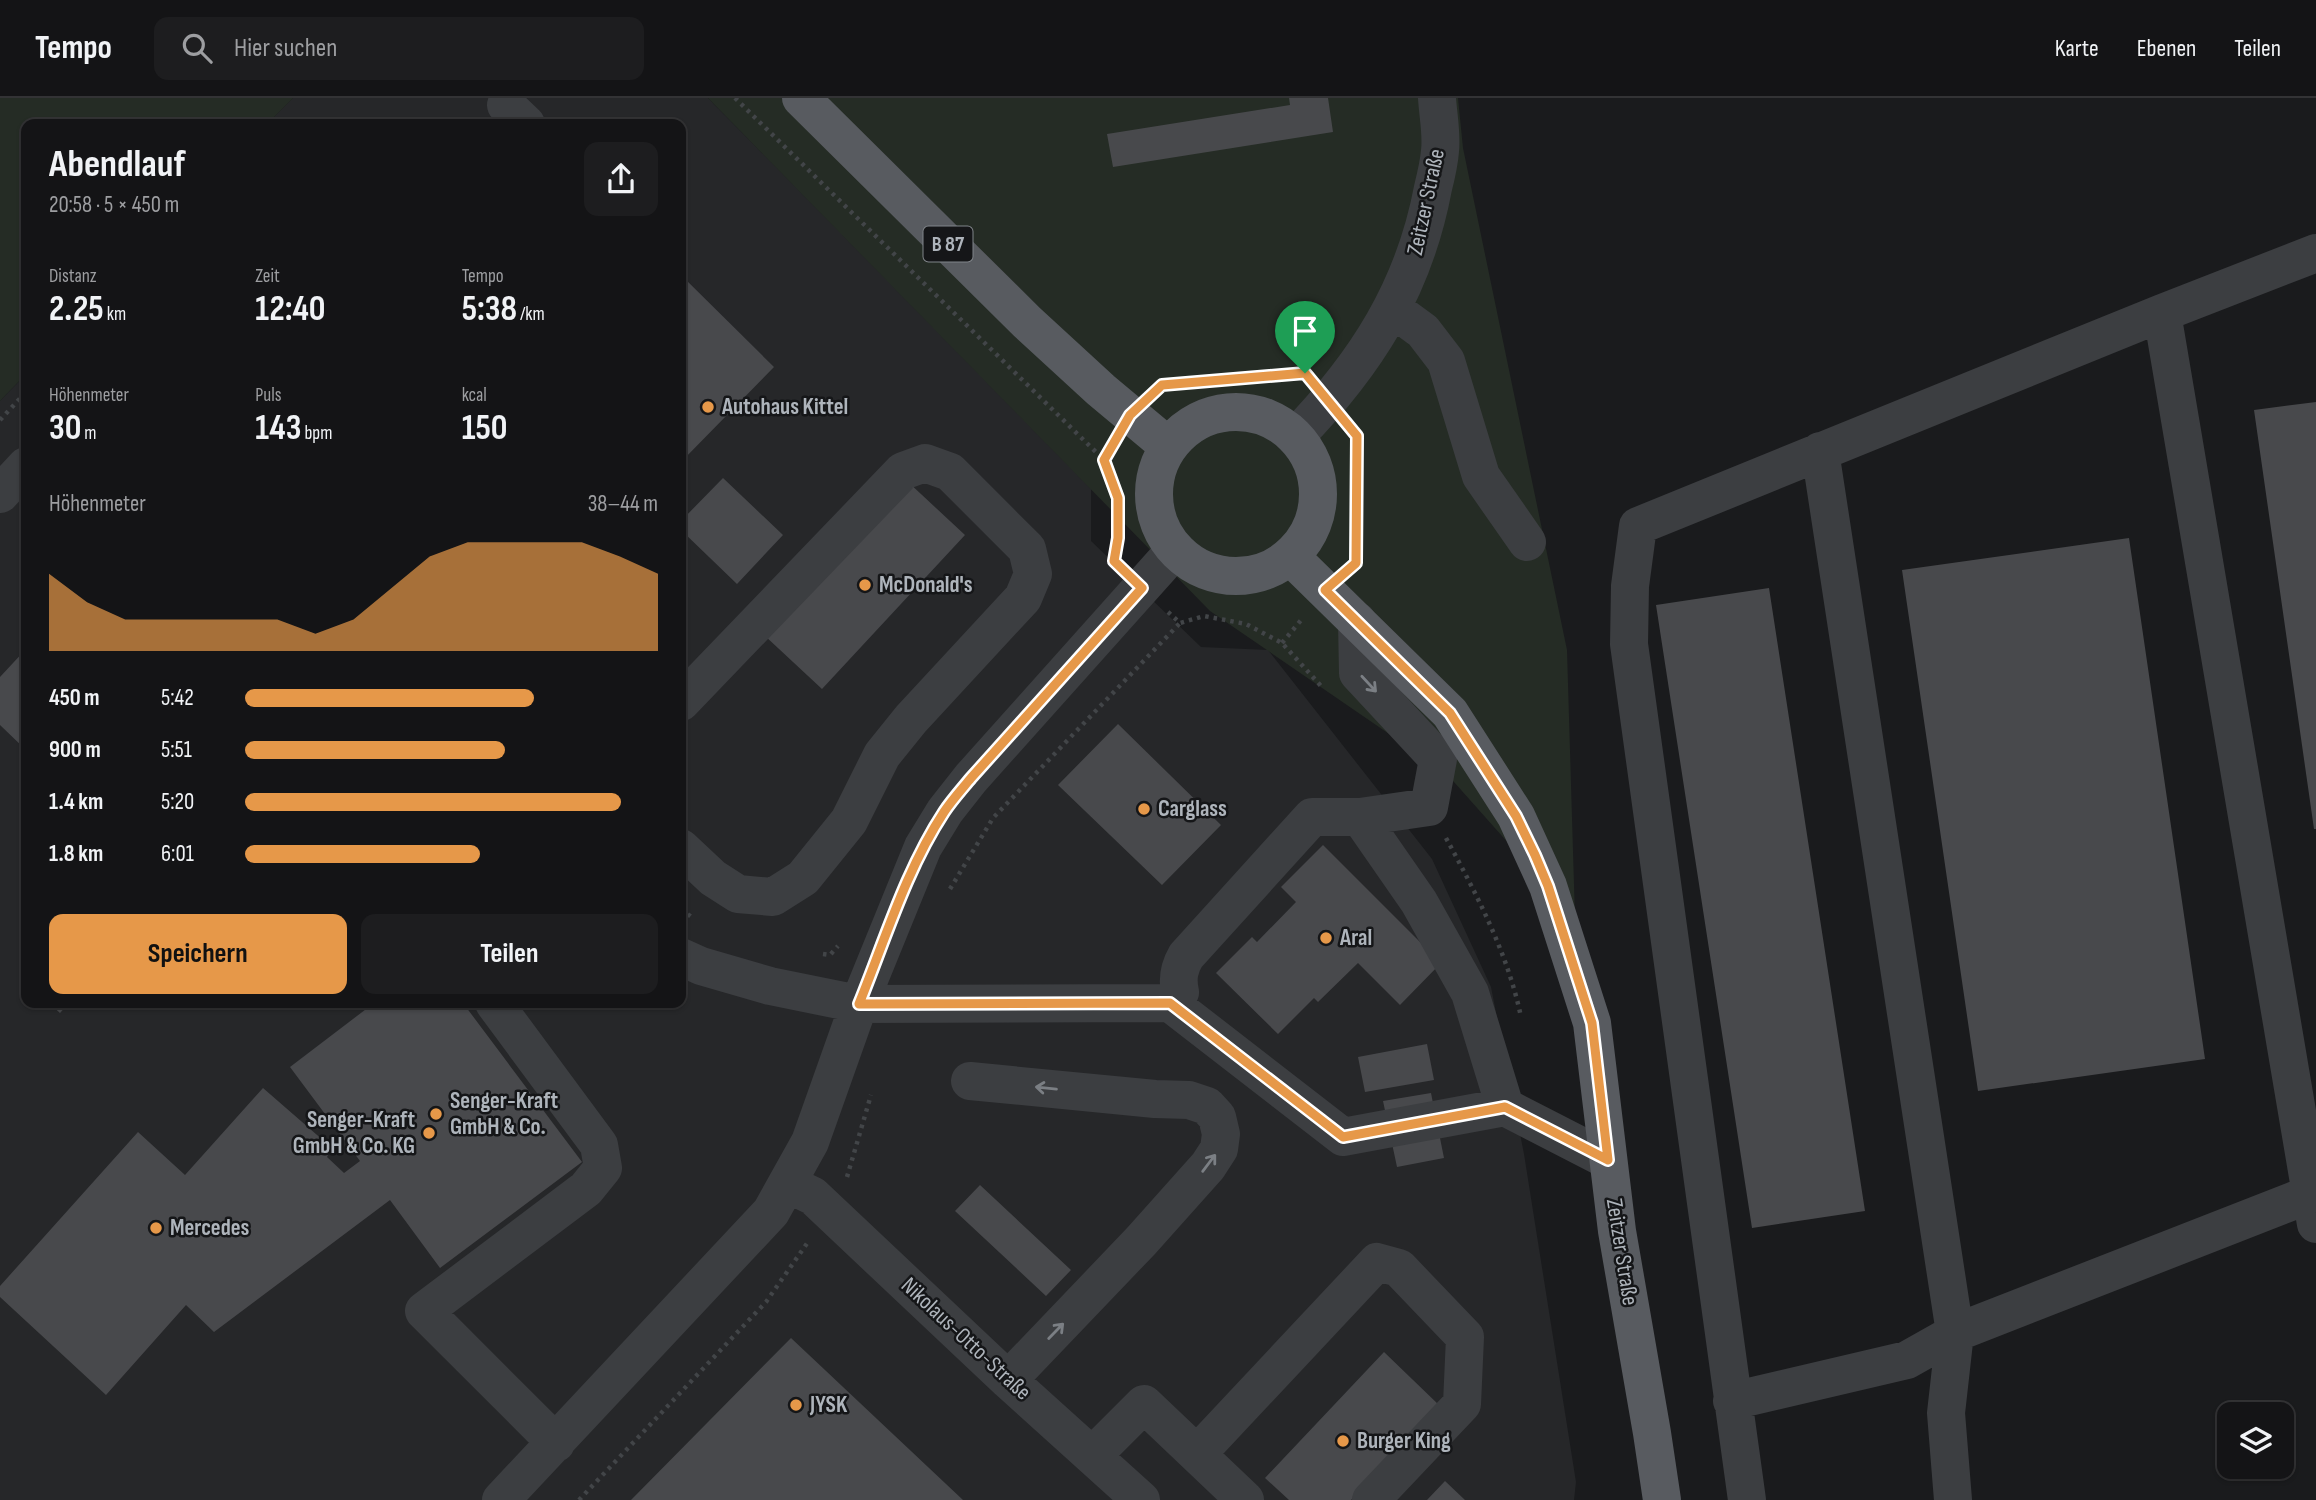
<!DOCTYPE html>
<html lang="de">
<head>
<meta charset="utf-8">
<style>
	:root { --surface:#141416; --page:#1d1d1f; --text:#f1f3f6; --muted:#9d9ea1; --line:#333335; --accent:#e69849 }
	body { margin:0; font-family:"Sofia Sans Condensed",sans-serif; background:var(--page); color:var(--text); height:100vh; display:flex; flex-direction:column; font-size:26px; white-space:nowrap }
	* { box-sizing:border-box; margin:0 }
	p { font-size:23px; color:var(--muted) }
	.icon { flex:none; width:38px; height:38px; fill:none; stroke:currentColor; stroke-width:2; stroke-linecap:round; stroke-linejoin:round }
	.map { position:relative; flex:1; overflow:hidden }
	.panel { position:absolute; left:21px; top:21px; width:665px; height:889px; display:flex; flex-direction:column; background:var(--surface); border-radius:14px; box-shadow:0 2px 5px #0004,0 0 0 2px var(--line) }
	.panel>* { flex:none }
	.controls { position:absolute; left:2217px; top:1304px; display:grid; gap:14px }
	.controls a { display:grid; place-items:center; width:77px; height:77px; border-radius:14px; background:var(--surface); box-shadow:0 2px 5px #0004,0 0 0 2px var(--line); font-size:35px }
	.pin { position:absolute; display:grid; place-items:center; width:60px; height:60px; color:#fff; margin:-72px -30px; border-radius:50% 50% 50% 0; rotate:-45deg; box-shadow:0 0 7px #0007 }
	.pin .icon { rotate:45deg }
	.round { display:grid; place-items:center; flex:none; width:74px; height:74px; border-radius:14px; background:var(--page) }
	.overview { display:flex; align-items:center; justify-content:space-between; height:119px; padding:0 28px }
	h1 { font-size:38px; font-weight:700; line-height:52px }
	.metrics { display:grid; grid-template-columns:repeat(3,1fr); gap:10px; height:119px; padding:7px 28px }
	.metrics div { display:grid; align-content:center }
	.metrics b { font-size:35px; font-weight:700 }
	.metrics small { font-size:19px; font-weight:400 }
	.metrics p { font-size:19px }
	.chart { height:196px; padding:14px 28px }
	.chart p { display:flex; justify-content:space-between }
	.chart svg { width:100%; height:126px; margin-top:7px; fill:var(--accent); opacity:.7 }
	.cta { display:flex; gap:14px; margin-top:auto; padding:14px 28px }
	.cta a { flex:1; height:80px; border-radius:14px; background:var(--accent); color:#111; font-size:28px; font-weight:700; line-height:80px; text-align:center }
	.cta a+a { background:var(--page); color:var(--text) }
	ul { padding:0 28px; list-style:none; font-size:23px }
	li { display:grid; grid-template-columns:112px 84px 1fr; align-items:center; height:52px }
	li i { height:18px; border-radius:9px; background:var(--accent) }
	header { display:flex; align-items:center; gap:42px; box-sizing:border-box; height:98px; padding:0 35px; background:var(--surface); border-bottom:2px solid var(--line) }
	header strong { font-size:33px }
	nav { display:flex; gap:38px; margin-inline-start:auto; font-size:24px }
	.search { width:490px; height:63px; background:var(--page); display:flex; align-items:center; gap:18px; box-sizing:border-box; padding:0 24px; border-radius:14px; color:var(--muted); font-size:26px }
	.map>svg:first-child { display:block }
	.built { fill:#262729 }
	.green { fill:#252c25 }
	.building { fill:#48494c }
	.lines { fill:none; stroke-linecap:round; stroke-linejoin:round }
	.path { stroke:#424548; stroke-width:4.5; stroke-dasharray:3.5 5; stroke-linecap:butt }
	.minor { stroke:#3c3e41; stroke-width:38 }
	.major { stroke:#585b60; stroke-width:38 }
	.oneway { stroke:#7b7f84 }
	.route-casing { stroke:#fff; stroke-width:14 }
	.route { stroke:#e69849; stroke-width:9 }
	.poi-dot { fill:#e69849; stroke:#151618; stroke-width:2.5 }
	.labels { text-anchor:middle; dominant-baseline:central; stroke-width:5; stroke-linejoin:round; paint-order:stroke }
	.shield { fill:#151618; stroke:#80858a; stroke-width:2 }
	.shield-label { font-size:21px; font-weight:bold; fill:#aeb4bb }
	.street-label { font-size:23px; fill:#aeb4bb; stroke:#151618 }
	.poi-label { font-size:23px; font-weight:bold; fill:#aeb4bb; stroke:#151618; text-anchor:start }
</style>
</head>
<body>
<header>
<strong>Tempo</strong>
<div class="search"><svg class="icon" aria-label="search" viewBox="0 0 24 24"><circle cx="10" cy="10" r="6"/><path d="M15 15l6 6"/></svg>Hier suchen</div>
<nav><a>Karte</a><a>Ebenen</a><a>Teilen</a></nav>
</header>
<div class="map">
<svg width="2316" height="1402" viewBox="0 0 2316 1402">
	<rect width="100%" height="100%" fill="#1a1b1d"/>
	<path class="built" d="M293 0H708L1091 389V443L1201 549 1268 552 1432 761 1491 889 1524 1056 1576 1384 1574 1402H0V303L26 276V905H681V26H267Z"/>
	<path class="green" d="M0 0H293L267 26H26V276L0 303Z
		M708 0H1458L1463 50 1567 552 1575 820 1446 675 1210 513Z"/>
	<path class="building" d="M1289 0H1328L1333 34 1113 69 1107 36 1290 7Z
		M681 177 774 269 681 364Z
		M2316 304V731H2314L2254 312Z
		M723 380 783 437 737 486 681 432V423Z
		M907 383 965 437 822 591 764 537Z
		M2129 440 2205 961 1978 993 1902 472Z
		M1769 490 1865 1113 1752 1130 1656 507Z
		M26 551V652L0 627V579Z
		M1118 626 1221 727 1162 787 1058 687Z
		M1323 747 1441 865 1400 907 1358 865 1318 904 1314 900 1278 936 1216 875 1252 839 1257 844 1296 804 1281 789Z
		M49 905H69L60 915Z
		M374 905H463L582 1064 440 1170 390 1102 214 1234 186 1207 106 1297 0 1199V1188L138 1034 185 1077 263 990 332 1050 327 1059 344 1075 360 1063 290 969Z
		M1427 946 1434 982 1365 994 1358 959Z
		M1431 995 1444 1060 1397 1069 1383 1003Z
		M980 1087 1071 1172 1046 1198 955 1113Z
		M791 1240 963 1402H631Z
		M1384 1254 1440 1308 1351 1402H1289L1265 1380Z
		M1445 1383 1465 1402H1427Z"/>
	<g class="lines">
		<path class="path" d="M735 0 1104 362C1117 400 1122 419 1114 460
			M1159 290 1162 287 1299 276
			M0 322 26 294
			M1352 332 1357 338 1356 465 1354 467
			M1168 514 1180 525 1204 518 1246 526 1282 545 1321 588
			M1282 545 1302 521
			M1446 740C1477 797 1508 856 1521 919
			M950 791 993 720 1180 525
			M681 811 694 821
			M823 856 830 857 838 848
			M847 1079 871 997
			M579 1402 766 1204 808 1144"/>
		<path class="minor" d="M506 7 526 26
			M1393 211 1423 233 1446 263 1481 378 1527 444
			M2162 215 2316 1126
			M1295 339C1366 266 1414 191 1433 90 1436 78 1439 66 1440 53 1442 36 1438 17 1437 0
			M1820 353 1955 1235 1946 1315 1953 1402
			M0 396 26 368
			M681 604 903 373 925 365 950 374 1027 451 1033 476 1023 500 911 621 882 657 849 723 803 780 773 799 738 796 713 780 681 750
			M1360 719 1419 804 1470 895 1505 1009
			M681 859 701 868 770 888 859 906 1170 905 1343 1039 1505 1009 1608 1062
			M494 905 599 1047 603 1070 586 1091 424 1213 556 1345
			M1170 905 1180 894C1177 880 1179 870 1186 858L1312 719H1360L1429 709 1438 661 1358 575 1357 523
			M970 983 1155 1001 1189 1002 1207 1008 1217 1019 1221 1036 1219 1051 1208 1068 1141 1143 1008 1282
			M788 1086 813 1098 1008 1282 1141 1402
			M1732 1303 1907 1262 1955 1235 2316 1094
			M1197 1356 1377 1164 1399 1170 1465 1239 1462 1306 1371 1402
			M1093 1357 1144 1306 1245 1402
			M501 1402 771 1114 810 1044 859 906 923 749 945 713 971 680 1175 452
			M1747 1402 1629 546 1630 488 1638 428 2162 215 2316 155"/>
		<path class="major" d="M801 0 1027 224 1101 292 1168 348
			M1154 396a82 82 0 1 1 164 0a82 82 0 1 1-164 0Z
			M1290 458 1450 615 1516 718 1548 788 1592 925 1617 1133 1652 1335 1662 1402"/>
	</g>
	<defs><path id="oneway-shaft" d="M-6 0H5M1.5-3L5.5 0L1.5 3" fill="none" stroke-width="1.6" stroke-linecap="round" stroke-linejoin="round" transform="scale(1.75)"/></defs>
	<g class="oneway">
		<use href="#oneway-shaft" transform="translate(1369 586) rotate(47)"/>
		<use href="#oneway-shaft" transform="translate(1046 990) rotate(-174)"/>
		<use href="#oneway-shaft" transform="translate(1209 1065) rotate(-53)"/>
		<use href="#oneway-shaft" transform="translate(1056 1233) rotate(-46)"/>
	</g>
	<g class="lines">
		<defs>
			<path id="route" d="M1305 275 1357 338 1356 465 1325 492 1450 615 1516 718 1535 757 1548 788 1592 925 1608 1062 1505 1009 1343 1039 1170 905 859 906C885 842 906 772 944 714 952 702 962 691 971 680L1142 490 1114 463 1118 440V400L1104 362 1130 317 1162 287Z"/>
		</defs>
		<use href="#route" class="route-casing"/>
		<use href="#route" class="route"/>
	</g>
	<g class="poi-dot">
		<circle cx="708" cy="309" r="7"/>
		<circle cx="865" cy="487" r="7"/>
		<circle cx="1144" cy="711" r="7"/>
		<circle cx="1326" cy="840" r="7"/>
		<circle cx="436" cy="1016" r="7"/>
		<circle cx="429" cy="1035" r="7"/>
		<circle cx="156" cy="1130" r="7"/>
		<circle cx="796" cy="1307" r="7"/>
		<circle cx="1343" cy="1343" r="7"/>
	</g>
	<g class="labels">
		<rect class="shield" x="923.5" y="128.5" width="49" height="35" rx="5"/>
		<g class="shield-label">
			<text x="948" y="146">B 87</text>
		</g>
		<g class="street-label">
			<text transform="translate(1426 104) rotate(-78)">Zeitzer Straße</text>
			<text transform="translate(1622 1154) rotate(81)">Zeitzer Straße</text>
			<text transform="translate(966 1241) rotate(43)">Nikolaus-Otto-Straße</text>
		</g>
		<g class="poi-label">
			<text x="722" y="309">Autohaus Kittel</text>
			<text x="879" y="487">McDonald's</text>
			<text x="1158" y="711">Carglass</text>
			<text x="1340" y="840">Aral</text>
			<text x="450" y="1003">Senger-Kraft<tspan x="450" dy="26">GmbH &amp; Co.</tspan></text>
			<text x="415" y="1022" text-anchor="end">Senger-Kraft<tspan x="415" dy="26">GmbH &amp; Co. KG</tspan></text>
			<text x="170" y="1130">Mercedes</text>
			<text x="810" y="1307">JYSK</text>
			<text x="1357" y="1343">Burger King</text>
		</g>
	</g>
</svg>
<div class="controls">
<a><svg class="icon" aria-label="layers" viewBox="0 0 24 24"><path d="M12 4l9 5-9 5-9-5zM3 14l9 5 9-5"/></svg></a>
</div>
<div class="pin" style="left:1305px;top:275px;background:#1e9e55"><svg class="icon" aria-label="arrive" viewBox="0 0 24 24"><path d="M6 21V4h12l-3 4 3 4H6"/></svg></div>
<section class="panel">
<div class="overview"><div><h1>Abendlauf</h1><p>20:58 · 5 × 450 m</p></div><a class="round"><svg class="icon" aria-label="share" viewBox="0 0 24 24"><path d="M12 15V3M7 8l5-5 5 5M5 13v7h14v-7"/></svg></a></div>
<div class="metrics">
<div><p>Distanz</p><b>2.25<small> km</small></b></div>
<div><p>Zeit</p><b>12:40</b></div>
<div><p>Tempo</p><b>5:38<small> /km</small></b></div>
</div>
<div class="metrics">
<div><p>Höhenmeter</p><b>30<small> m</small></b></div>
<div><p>Puls</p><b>143<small> bpm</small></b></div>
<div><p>kcal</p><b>150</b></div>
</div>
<div class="chart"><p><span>Höhenmeter</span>38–44 m</p>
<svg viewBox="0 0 160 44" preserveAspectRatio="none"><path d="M0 44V17L10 27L20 33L30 33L40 33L50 33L60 33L70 38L80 33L90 22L100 11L110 6L120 6L130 6L140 6L150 11L160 17V44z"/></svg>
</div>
<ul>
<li><b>450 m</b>5:42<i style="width:70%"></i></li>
<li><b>900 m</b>5:51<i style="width:63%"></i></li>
<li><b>1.4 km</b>5:20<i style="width:91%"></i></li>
<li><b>1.8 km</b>6:01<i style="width:57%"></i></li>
</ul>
<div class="cta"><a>Speichern</a><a>Teilen</a></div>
</section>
</div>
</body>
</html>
